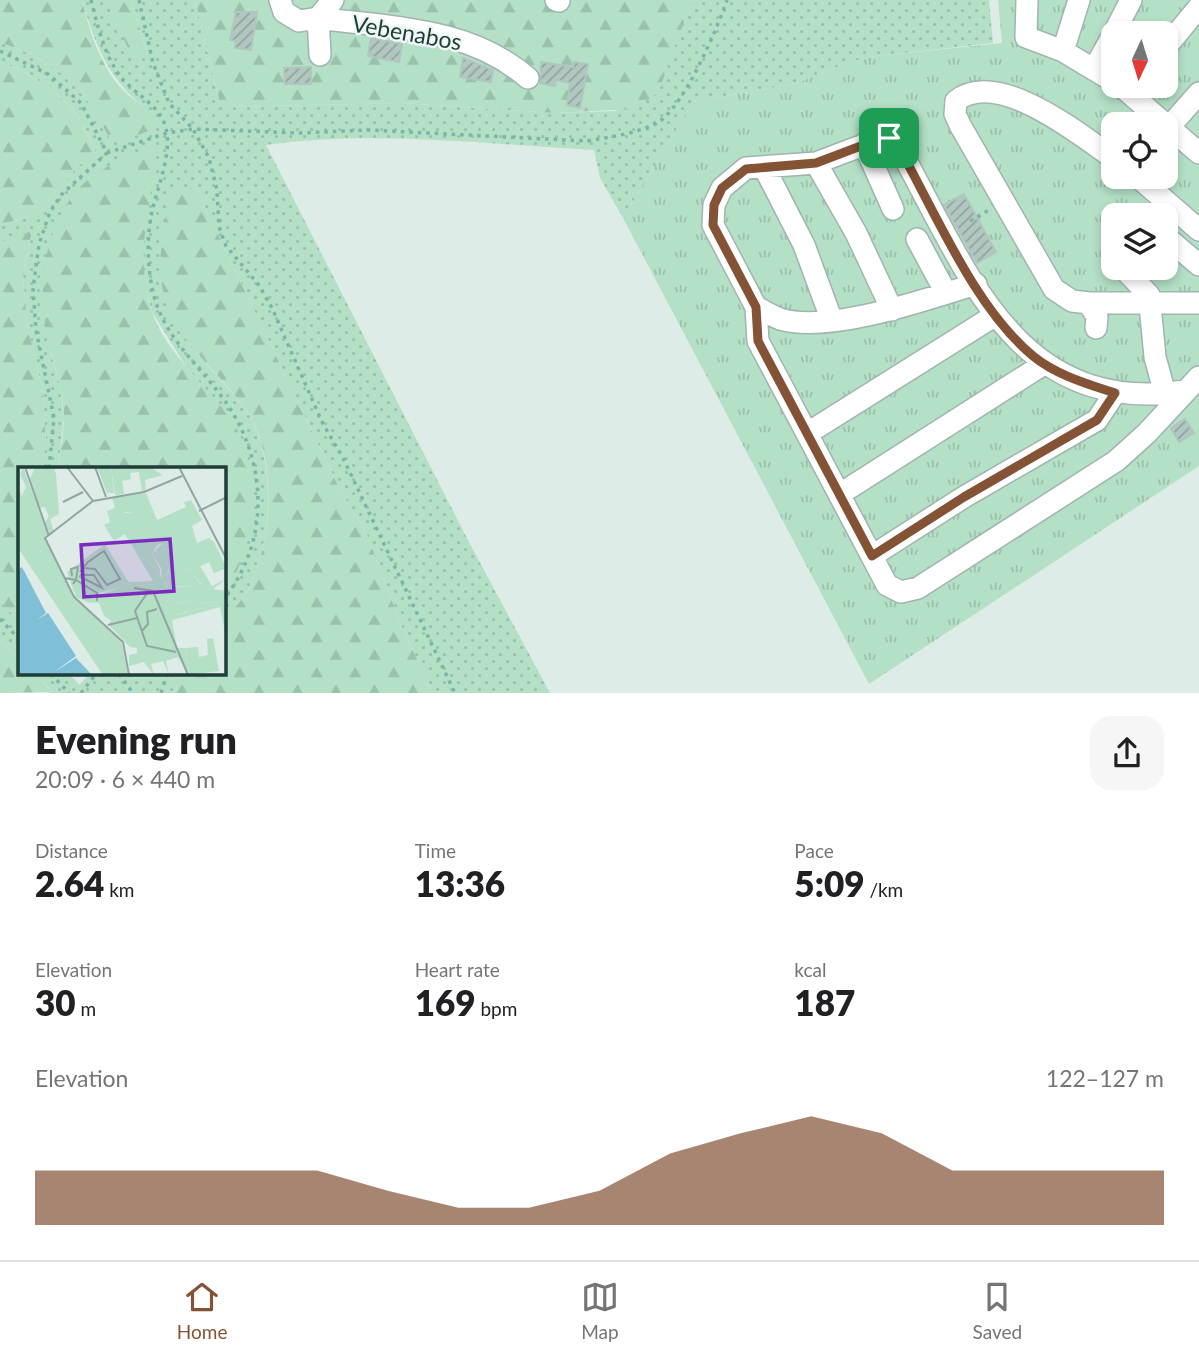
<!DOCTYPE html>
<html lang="en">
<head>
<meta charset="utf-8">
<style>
	:root { --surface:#fff; --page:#f6f6f6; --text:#202124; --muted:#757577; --line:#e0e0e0; --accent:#845235 }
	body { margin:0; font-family:Lato,sans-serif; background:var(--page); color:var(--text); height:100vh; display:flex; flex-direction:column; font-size:26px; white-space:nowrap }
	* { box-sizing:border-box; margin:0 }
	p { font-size:23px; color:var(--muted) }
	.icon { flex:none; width:38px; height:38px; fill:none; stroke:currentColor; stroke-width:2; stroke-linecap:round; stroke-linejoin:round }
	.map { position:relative; height:693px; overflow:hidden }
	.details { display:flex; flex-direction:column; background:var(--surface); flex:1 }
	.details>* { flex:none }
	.needle { width:46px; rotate:184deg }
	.buttons { position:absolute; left:1101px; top:21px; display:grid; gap:14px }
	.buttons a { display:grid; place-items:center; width:77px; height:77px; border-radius:14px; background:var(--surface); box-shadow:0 4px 10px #0003; font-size:35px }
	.pin { position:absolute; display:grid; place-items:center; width:60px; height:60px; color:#fff; margin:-30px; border-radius:14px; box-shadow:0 4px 10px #0006 }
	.round { display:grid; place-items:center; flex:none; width:74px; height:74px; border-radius:21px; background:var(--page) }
	.summary { display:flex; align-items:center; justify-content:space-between; height:119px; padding:0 35px }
	h1 { font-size:38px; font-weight:800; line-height:52px }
	.stats { display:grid; grid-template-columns:repeat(3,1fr); gap:10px; height:119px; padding:7px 35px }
	.stats div { display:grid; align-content:center }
	.stats b { font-size:35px; font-weight:800 }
	.stats small { font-size:19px; font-weight:400 }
	.stats p { font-size:19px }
	.chart { height:196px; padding:14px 35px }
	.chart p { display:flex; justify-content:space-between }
	.chart svg { width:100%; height:126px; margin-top:7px; fill:var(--accent); opacity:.7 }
	.dock { display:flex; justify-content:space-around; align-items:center; height:98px; border-top:2px solid var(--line); background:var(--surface); font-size:19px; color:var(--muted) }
	.dock a { display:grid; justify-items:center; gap:4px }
	.dock .on { color:var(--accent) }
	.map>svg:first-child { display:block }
	.grass { fill:url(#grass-dots) }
	.forest { fill:url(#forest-firs) }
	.park { fill:url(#park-tufts); fill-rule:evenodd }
	.building { fill:url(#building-hatch); stroke:#b0c6c0; stroke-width:2 }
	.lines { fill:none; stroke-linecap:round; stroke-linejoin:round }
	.minor-casing { stroke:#a1b4b0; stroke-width:24 }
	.path { stroke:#7bb4a9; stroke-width:3.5; stroke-dasharray:3.5 5; stroke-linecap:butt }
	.minor { stroke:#fff; stroke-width:21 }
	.route-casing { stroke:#fff; stroke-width:14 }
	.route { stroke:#845235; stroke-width:9 }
	.labels { text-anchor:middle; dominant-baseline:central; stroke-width:5; stroke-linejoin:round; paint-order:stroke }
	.street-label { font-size:23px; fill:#1e3e39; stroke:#eff8f5 }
	.inset-road { fill:none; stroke:#91a6a2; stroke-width:2 }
	.view { fill:#7b2cbf; fill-opacity:0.15; stroke:#7b2cbf; stroke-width:3.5 }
	.inset-edge { fill:none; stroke:#1e3e39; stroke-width:3.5 }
</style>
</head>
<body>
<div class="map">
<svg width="1199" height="693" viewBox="0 0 1199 693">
	<defs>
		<pattern id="grass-dots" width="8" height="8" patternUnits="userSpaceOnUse" patternTransform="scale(1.75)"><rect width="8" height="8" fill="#b4e0c6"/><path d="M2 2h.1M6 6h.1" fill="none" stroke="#9ac1ab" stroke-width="1.8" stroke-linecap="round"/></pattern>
		<pattern id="forest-firs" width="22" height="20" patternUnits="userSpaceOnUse" patternTransform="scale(1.75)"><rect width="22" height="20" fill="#b4e0c6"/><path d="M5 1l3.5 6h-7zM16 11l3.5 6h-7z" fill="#9ac1ab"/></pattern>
		<pattern id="park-tufts" width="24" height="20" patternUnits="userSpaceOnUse" patternTransform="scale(1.75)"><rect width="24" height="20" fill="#b4e0c6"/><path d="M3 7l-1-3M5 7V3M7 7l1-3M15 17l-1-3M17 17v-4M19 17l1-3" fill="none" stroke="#9ac1ab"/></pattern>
		<pattern id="building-hatch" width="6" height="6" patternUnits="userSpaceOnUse" patternTransform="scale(1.75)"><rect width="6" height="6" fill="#b3c7c1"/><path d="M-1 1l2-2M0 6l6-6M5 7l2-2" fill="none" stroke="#91a39e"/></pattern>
	</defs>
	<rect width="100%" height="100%" fill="#deece8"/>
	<path class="grass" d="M82 0H106L133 57 147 53 132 0H195L221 107 400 103 555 113 616 111 692 0H989L993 43 876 56 853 61 794 84 693 102 623 218 600 178 594 150C484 144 375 130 266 145L470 544 550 693H433L403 630 366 532 341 492 194 184 165 299C172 311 177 325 185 337 203 365 231 387 249 415 277 463 272 543 248 590 242 601 232 610 224 619V594L240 566 233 423 185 365 152 312 144 281 142 250 156 146 92 176 51 354 60 385 64 417 58 469H41L46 442 43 392 27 323 23 276 32 232 0 242V225L38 213 78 166 96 153C82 108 44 77 0 62V43C53 57 88 91 110 139L143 106C108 79 94 41 82 0Z
		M0 601 19 621V658L0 639Z
		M35 674H69L80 685 89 674H181L174 693H49L52 691Z"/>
	<path class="forest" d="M0 0H82C89 30 101 68 124 91 134 102 157 110 153 129L118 143 110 140C88 91 53 57 0 43Z
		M106 0H132L147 54 132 57Z
		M195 0H692L658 93 633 109 555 113 400 103 221 107Z
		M0 62C44 77 82 108 96 154L78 166 38 213 0 225Z
		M157 145C153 203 133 250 151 309 165 354 207 384 232 421 264 470 257 548 224 594V469H58C60 452 64 433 64 416 63 381 47 350 44 316 38 268 52 205 94 175 113 162 135 154 157 145Z
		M194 184 341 492 366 532 403 630 433 693H174L181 674H224V619C232 610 242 601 248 590 272 543 278 462 249 415 224 375 179 346 165 299 155 264 164 228 170 193Z
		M32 231 23 276 27 323 43 392 46 442 41 469H19V621L0 601V242Z
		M0 639 19 658V674H35L52 692 0 693Z"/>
	<path class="park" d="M998 0H1199V466L869 684 623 218 693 102 794 84 853 61 876 56 1002 43ZM1113 33H1166V86H1113ZM1113 124H1166V177H1113ZM1113 215H1166V268H1113Z"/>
	<path class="building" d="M236 12H257L251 50 235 48 236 41 230 40Z
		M371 38 402 44 399 62 368 56Z
		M463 58 493 70 491 82 460 77Z
		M541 62 573 67 574 62 588 64 580 108 567 105 570 83 556 80 555 86 540 83Z
		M311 67V84H285L284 68Z
		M964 194 996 252 977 263 944 205Z
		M1185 419 1194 433 1179 442 1171 428Z"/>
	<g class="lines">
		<defs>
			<path id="minor" d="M280 0 284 12 299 21 318 18C392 28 469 27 528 78
				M556 0 559 1
				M1027 0 1026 37 1063 51 1113 81
				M1114 33 1131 0
				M1166 47 1199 7
				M1063 51 1079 0
				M320 55 318 18 333 0
				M1094 69 1113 35
				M1121 86 1199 153
				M1170 126 1199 93
				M864 144 893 209
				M1113 158C1078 133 997 68 956 101L955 114 960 125 1054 289 1072 301 1089 303H1199
				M816 163 856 233 892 310
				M764 167 804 245 832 321
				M1138 177 1199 230
				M1166 237 1199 265
				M917 239 946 293
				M1123 268 1149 295 1155 357 1165 394
				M1089 303 1097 317 1096 328
				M756 307C764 311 772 316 780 319 830 334 926 299 976 284
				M1185 391C1014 417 966 267 898 146L889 138 874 141 816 163 746 168 722 188 714 205 713 225 756 307 758 341 887 585 901 592 918 588 1116 461 1147 433 1199 377
				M808 433 994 316
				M840 494 1044 364
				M872 556 964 497 1097 420 1115 393"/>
		</defs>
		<use href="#minor" class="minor-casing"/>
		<path class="path" d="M91 0C97 23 103 50 116 70 130 94 160 102 166 129 173 157 153 196 150 223 147 241 148 269 152 287 160 332 193 359 219 393 267 454 273 537 224 599
			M139 0 153 63 169 103 193 129 209 158 217 190 219 227 226 246 258 284 272 308 322 422 344 460 455 693
			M0 51 48 74 81 103 107 153 62 194 50 212 39 244 33 289 36 330 54 418 49 469
			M107 153 167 133 193 129 300 133 368 130 587 141C610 137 634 134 655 124 682 112 717 29 727 0
			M1166 162 1177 157
			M970 221 989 210
			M0 619 19 639
			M51 674 69 693
			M119 674 133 693
			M81 693 96 674
			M161 693 167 674"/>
		<use href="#minor" class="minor"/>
	</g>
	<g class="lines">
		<defs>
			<path id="route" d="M889 138 898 146C936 213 974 307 1033 356 1056 375 1088 384 1115 393L1097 420 964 497 872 556 758 341 756 307 713 225 714 205 722 188 746 169 816 163 874 141Z"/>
		</defs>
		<use href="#route" class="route-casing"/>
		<use href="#route" class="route"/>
	</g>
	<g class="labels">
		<g class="street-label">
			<text transform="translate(407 32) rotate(10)">Vebenabos</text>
		</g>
	</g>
	<g transform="translate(18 467)">
		<rect width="208" height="208" fill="#deece8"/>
		<path d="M5 0 30 67 27 70 53 125 103 173 110 208H85L0 81V22L4 29 8 20 2 7ZM93 0H132L145 8 127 13 128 23 124 24 121 5 112 6 113 12 104 14 106 27 97 28ZM128 26 139 53 168 40 166 35 173 33 184 53 174 59 179 76 191 71 196 75 208 101 196 106 191 95 182 99 194 119 208 112 195 122 208 124V170L202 140 151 154 139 117 107 120 94 154 86 149 81 136 67 133 104 120 108 111 111 115 135 114 107 67 96 74 86 58 92 55 89 44 97 41 94 31ZM106 45H115L126 68 138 71 133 85 141 111ZM145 76 151 105 144 113 134 87 139 78ZM170 101 184 118 157 119 149 114ZM146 114 155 120 172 118 200 128 202 136 154 134ZM145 120 152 136 198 138 157 148ZM195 171 201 204 171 208 168 181 180 180 181 190 190 188 189 172Z" fill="#b4e0c6" fill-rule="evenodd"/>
		<path d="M17 0 36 1 38 7 41 47 32 52 36 65 32 67 27 55 31 50 27 40 22 41 12 12ZM79 0H93L96 26H89ZM116 45 126 68 140 71 133 85 142 102 141 111 106 46ZM161 66 178 96 171 99 148 72ZM146 74 159 85 169 100 152 106ZM145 76 151 103 144 114 143 101 134 87ZM170 101 184 119H157L149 114ZM147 114 155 120 175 119 205 128 202 136 153 134ZM139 117 154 153 159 181H168L171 208 160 190 148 194 151 208 145 194 133 197 136 208 126 195 111 199V188L119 186V181L112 180 91 158 106 120ZM145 120 152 136 198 138 155 148Z" fill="#b4e0c6"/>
		<path d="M87 77 108 111 104 120 81 126 82 135 71 136 58 130 49 105ZM199 81 208 101 196 106 192 95 182 99 178 91Z" fill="#b4e0c6"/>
		<path d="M4 100 28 146 19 153 30 146 58 189 36 205 58 191 74 208H0V102Z" fill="#7fbfd8"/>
		<path class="inset-road" d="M7 0 31 69M49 0 75 34M77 0 88 30M161 0 209 93M45 35 65 25M181 44 209 30M62 105 70 95 86 84 102 112 89 118 77 102 65 101M61 109 84 121 76 108H62M47 111 58 113 60 100 53 102 54 109M55 117 58 113 79 126V134M116 121 135 124 170 208M132 122 117 144 129 179 158 185M90 158 119 151M124 164 130 157 129 145 139 142M111 208 105 175 56 130 27 71 75 34 126 25 164 9"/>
		<path class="view" d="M152 72 156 124 66 130 63 78Z"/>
		<rect width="208" height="208" class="inset-edge"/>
	</g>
</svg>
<div class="buttons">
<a><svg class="needle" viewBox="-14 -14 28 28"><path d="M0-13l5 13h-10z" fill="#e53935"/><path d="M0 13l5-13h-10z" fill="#757577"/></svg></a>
<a><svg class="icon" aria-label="locate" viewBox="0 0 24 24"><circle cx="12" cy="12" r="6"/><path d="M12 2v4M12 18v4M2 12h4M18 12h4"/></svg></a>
<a><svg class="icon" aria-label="layers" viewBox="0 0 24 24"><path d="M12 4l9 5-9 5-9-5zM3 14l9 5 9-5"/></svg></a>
</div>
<div class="pin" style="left:889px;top:138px;background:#1e9e55"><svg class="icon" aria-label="arrive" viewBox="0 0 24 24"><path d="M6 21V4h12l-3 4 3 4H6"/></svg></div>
</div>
<section class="details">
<div class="summary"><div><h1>Evening run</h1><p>20:09 · 6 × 440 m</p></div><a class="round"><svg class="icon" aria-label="share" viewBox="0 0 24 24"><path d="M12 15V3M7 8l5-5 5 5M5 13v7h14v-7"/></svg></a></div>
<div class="stats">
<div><p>Distance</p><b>2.64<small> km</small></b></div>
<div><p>Time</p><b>13:36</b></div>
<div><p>Pace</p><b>5:09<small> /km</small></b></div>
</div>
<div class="stats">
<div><p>Elevation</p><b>30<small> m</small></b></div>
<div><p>Heart rate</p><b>169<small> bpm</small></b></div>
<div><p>kcal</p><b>187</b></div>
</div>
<div class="chart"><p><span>Elevation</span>122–127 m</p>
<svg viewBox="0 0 160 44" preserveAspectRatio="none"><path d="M0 44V25L10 25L20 25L30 25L40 25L50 32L60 38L70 38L80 32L90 19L100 12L110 6L120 12L130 25L140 25L150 25L160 25V44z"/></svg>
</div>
</section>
<nav class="dock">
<a class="on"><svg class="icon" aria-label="home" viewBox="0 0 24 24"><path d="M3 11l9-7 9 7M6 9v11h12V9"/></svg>Home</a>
<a><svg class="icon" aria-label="map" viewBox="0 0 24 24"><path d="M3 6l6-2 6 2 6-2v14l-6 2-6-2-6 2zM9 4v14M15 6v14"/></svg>Map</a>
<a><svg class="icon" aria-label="saved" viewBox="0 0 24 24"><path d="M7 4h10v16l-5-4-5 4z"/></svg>Saved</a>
</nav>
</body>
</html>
